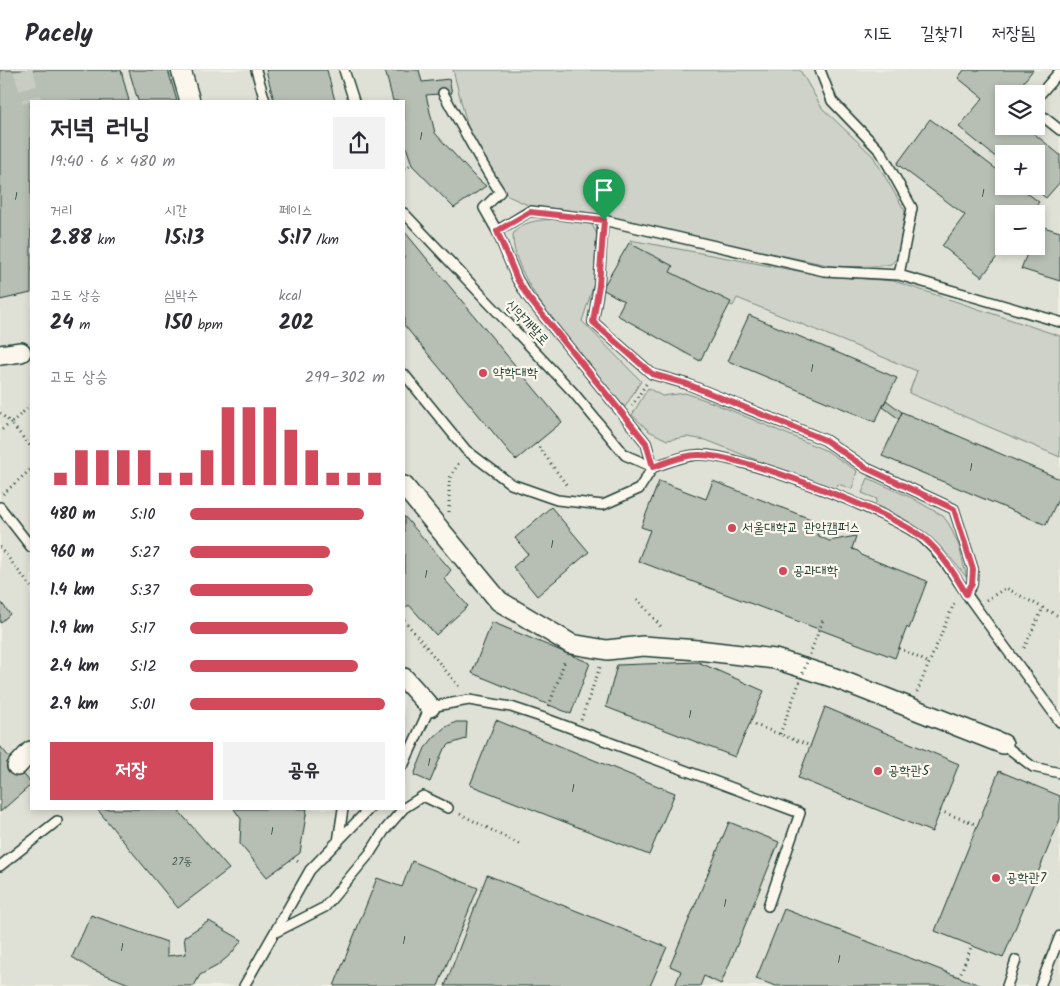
<!DOCTYPE html>
<html lang="ko">
<head>
<meta charset="utf-8">
<style>
	:root { --surface:#fff; --page:#f2f2f3; --text:#2b2b33; --muted:#7c7c81; --line:#e1e1e2; --accent:#d1495b }
	body { margin:0; font-family:Kalam,"Poor Story",sans-serif; background:var(--page); color:var(--text); height:100vh; display:flex; flex-direction:column; font-size:19px; white-space:nowrap }
	* { box-sizing:border-box; margin:0 }
	p { font-size:16px; color:var(--muted) }
	.icon { flex:none; width:28px; height:28px; fill:none; stroke:currentColor; stroke-width:2; stroke-linecap:round; stroke-linejoin:round }
	.map { position:relative; flex:1; overflow:hidden }
	.panel { position:absolute; left:30px; top:30px; width:375px; height:710px; display:flex; flex-direction:column; background:var(--surface); border-radius:0px; box-shadow:0 2px 8px #0003 }
	.panel>* { flex:none }
	.fabs { position:absolute; left:995px; top:15px; display:grid; gap:10px }
	.fabs a { display:grid; place-items:center; width:50px; height:50px; border-radius:0px; background:var(--surface); box-shadow:0 2px 8px #0003; font-size:25px }
	.pin { position:absolute; display:grid; place-items:center; width:42px; height:42px; color:#fff; margin:-51px -21px; border-radius:50% 50% 50% 0; rotate:-45deg; box-shadow:0 0 5px #0007 }
	.pin .icon { rotate:45deg }
	.round { display:grid; place-items:center; flex:none; width:52px; height:52px; border-radius:0px; background:var(--page) }
	.head { display:flex; align-items:center; justify-content:space-between; height:85px; padding:0 20px }
	h1 { font-size:28px; font-weight:700; line-height:38px }
	.figures { display:grid; grid-template-columns:repeat(3,1fr); gap:8px; height:85px; padding:5px 20px }
	.figures div { display:grid; align-content:center }
	.figures b { font-size:21px; font-weight:700 }
	.figures small { font-size:14px; font-weight:400 }
	.figures p { font-size:14px }
	.chart { height:140px; padding:10px 20px }
	.chart p { display:flex; justify-content:space-between }
	.chart svg { width:100%; height:90px; margin-top:5px; stroke:var(--accent); stroke-width:6 }
	.primary-button { display:flex; gap:10px; margin-top:auto; padding:10px 20px }
	.primary-button a { flex:1; height:58px; border-radius:0px; background:var(--accent); color:#fff; font-size:20px; font-weight:700; line-height:58px; text-align:center }
	.primary-button a+a { background:var(--page); color:var(--text) }
	ul { padding:0 20px; list-style:none; font-size:16px }
	li { display:grid; grid-template-columns:80px 60px 1fr; align-items:center; height:38px }
	li i { height:12px; border-radius:6px; background:var(--accent) }
	header { display:flex; align-items:center; gap:30px; box-sizing:border-box; height:70px; padding:0 25px; background:var(--surface); border-bottom:1px solid var(--line) }
	header strong { font-size:24px }
	nav { display:flex; gap:28px; margin-inline-start:auto; font-size:18px }
	.map>svg:first-child { display:block }
	.built { fill:#e0e1d6; fill-rule:evenodd }
	.green { fill:#cfd2c8; stroke:#77887e }
	.building { fill:#b7beb3; stroke:#1f3d34 }
	.lines { fill:none; stroke-linecap:round; stroke-linejoin:round }
	.street-tunnel { stroke:#c8ccc2; stroke-width:19; stroke-dasharray:19 9; stroke-linecap:butt }
	.lane-casing { stroke:#1f3d34; stroke-width:12 }
	.street-casing { stroke:#1f3d34; stroke-width:22 }
	.path { stroke:#1f3d34; stroke-width:3; stroke-dasharray:1 4; stroke-linecap:butt }
	.lane { stroke:#fbf7ec; stroke-width:9 }
	.street { stroke:#fbf7ec; stroke-width:19 }
	.path-bridge { stroke:#1f3d34; stroke-width:3; stroke-dasharray:1 4; stroke-linecap:butt }
	.route-casing { stroke:#fff; stroke-width:10 }
	.route { stroke:#d1495b; stroke-width:6 }
	.poi-dot { fill:#d1495b; stroke:#fbf7ec; stroke-width:2 }
	.labels { text-anchor:middle; dominant-baseline:central; stroke-width:4.5; stroke-linejoin:round; paint-order:stroke }
	.number-label { font-size:11px; fill:#455d54 }
	.street-label { font-size:14px; fill:#1f3d34; stroke:#fbf7ec }
	.poi-label { font-size:14px; fill:#1f3d34; stroke:#fbf7ec; text-anchor:start }
</style>
</head>
<body>
<header>
<strong>Pacely</strong>
<nav><a>지도</a><a>길찾기</a><a>저장됨</a></nav>
</header>
<div class="map">
<svg width="1060" height="916" viewBox="0 0 1060 916">
	<rect width="100%" height="100%" fill="#f2f0e5"/>
	<filter id="ink" filterUnits="userSpaceOnUse"><feTurbulence type="fractalNoise" baseFrequency=".02" numOctaves="2"/><feDisplacementMap in="SourceGraphic" scale="10" xChannelSelector="R" yChannelSelector="G"/><feConvolveMatrix kernelMatrix="1 2 1 2 8 2 1 2 1" color-interpolation-filters="sRGB"/></filter>
	<g filter="url(#ink)">
		<path class="built" d="M0 0H1060V916H0ZM1004 24H1036V56H1004ZM31 31H404V739H31ZM1004 84H1036V116H1004ZM1004 144H1036V176H1004Z"/>
		<path class="green" d="M453 0H800L822 38 873 86 905 141 898 187 891 194 881 196 837 197 631 154 530 136 508 126 471 70Z
			M557 149 590 151 598 166 594 214 582 251 641 311 625 337C612 327 602 309 591 296 566 265 511 207 513 164 523 150 541 150 557 149Z
			M630 170 825 206 894 211 1060 266V387L909 323 917 301 737 228 733 236 646 198Z
			M648 318 662 326 685 323 711 332 827 381 857 401 852 419 838 414 834 421 706 370 687 367 667 370 649 361 632 345Z
			M868 408 912 428 943 446 949 454 959 476 967 508C938 471 919 453 875 435L877 429 862 423Z"/>
		<path class="building" d="M0 0H121L129 31H31V223L0 230Z
			M129 0H168L177 31H138Z
			M266 0H327L335 31H274Z
			M385 0H419L422 12 449 9 452 23 426 25 435 63 473 105 486 116 454 138 412 95 404 70V31H393Z
			M964 0H1033L1014 24H1004V56H1025L1060 85V112L1046 128 1031 116H1036V84H1004V94L959 57 983 28 958 8Z
			M930 49 1004 105V116H1018L1039 132 1030 144H1004L1005 176 982 207 942 176 965 145 897 94Z
			M1037 155 1060 162V211L1021 199 1030 176H1036Z
			M404 161 562 352 516 390 404 255Z
			M629 173 673 196 670 202 731 232 700 291 617 245 624 231 602 219Z
			M749 245 897 308 875 352 728 291Z
			M886 330 902 342 899 349 883 337Z
			M902 342 1060 409V425L1046 455 882 386Z
			M659 411 706 429 713 411 821 453 817 465 829 471 856 466 852 479 858 481 863 486 927 511 909 559 907 557 895 588 638 491 650 460 641 457Z
			M551 437 589 482 537 526 513 497 528 484 515 468Z
			M404 446 451 500 444 509 468 536 436 565 409 535 404 539Z
			M0 531 10 544 0 553Z
			M492 552 590 593 571 644 472 603Z
			M698 592 764 621 735 687 606 637 617 595Z
			M825 637 959 694 932 762 798 708Z
			M496 650 675 723 649 785 470 715Z
			M456 652H467L466 669 450 674 443 681 430 712 414 705 425 678 434 667 444 658Z
			M0 676 31 713V715L0 742Z
			M999 701 1060 726V749L1003 888 935 861Z
			M97 739H177L229 799 178 838Z
			M234 739H307L300 783 267 807 240 774 241 749Z
			M729 752 779 772 721 914 704 906 700 916H675L681 901 670 896Z
			M412 791 478 818 438 916H334L377 808 402 817Z
			M487 805 667 877 650 916H445Z
			M784 839 828 856 982 916H776L756 909Z
			M91 845 167 872V886L186 884 184 867 209 851 242 870 231 884 217 896 200 905 194 916H134L91 899 72 887Z"/>
		<g class="lines">
			<path class="street-tunnel" d="M23 0 32 31"/>
			<defs>
				<path id="lane" d="M256 0 265 31
					M344 0 354 31
					M820 0 832 31 881 82 912 138 899 205
					M443 23C462 56 479 91 500 122L484 138 497 161
					M1036 29 1060 1
					M1036 41 1060 60
					M404 143 573 322 625 385 653 397
					M603 150 599 215 593 252 652 304 687 314 825 370 866 398 954 439 973 499 972 515 966 524
					M404 304 466 380 511 414 557 430 603 435 639 419 653 397C666 393 682 386 696 385 733 381 897 444 925 470 946 489 958 513 975 536 1003 575 1032 613 1060 652
					M653 397 646 373 528 227 517 209 497 161 530 141 603 150 824 201 899 205 1060 252
					M0 437 31 477
					M1003 674 1033 697 1060 703
					M404 694 430 637 469 630 511 637 544 648 800 743 768 836
					M404 738 423 726 448 738
					M338 772 343 739
					M0 796 57 751
					M276 862 325 837 370 783 384 761 403 739
					M244 916 310 800 369 739
					M1007 916 1016 890
					M1040 916 1060 866"/>
				<path id="street" d="M181 0 190 31
					M0 285 21 282
					M404 416 499 531 571 574 607 580 643 576 698 580 775 589 835 608 1003 674
					M404 608 430 637
					M17 696 31 681"/>
			</defs>
			<use href="#lane" class="lane-casing"/>
			<use href="#street" class="street-casing"/>
			<path class="path" d="M404 98 412 95
				M31 335 11 353 31 377
				M632 336 646 314
				M0 343 11 353 0 361
				M536 373 568 417
				M3 424 31 399
				M449 442V409L460 391
				M0 477 31 517
				M637 529 663 559
				M986 530 1006 518 1060 547
				M404 550 460 618
				M899 578 929 593
				M1024 578 1043 538
				M917 622 955 531
				M549 636 565 590
				M581 650 600 597
				M750 653 811 676
				M940 741 978 755
				M460 744 519 774
				M293 788 300 793
				M959 907 972 875"/>
			<use href="#lane" class="lane"/>
			<use href="#street" class="street"/>
			<path class="path-bridge" d="M780 664 824 547"/>
		</g>
	</g>
	<g class="lines" filter="url(#ink)">
		<defs>
			<path id="route" d="M530 142 604 150 599 215 593 252 652 304 687 314 825 370 866 398 954 439 973 499 972 514 966 524C955 504 942 484 925 469 894 443 736 382 697 385 683 385 666 393 653 397L646 373 528 227 517 209 497 161Z"/>
		</defs>
		<use href="#route" class="route-casing"/>
		<use href="#route" class="route"/>
	</g>
	<g class="poi-dot">
		<circle cx="483" cy="303" r="5"/>
		<circle cx="732" cy="458" r="5"/>
		<circle cx="783" cy="501" r="5"/>
		<circle cx="878" cy="701" r="5"/>
		<circle cx="996" cy="808" r="5"/>
	</g>
	<g class="labels">
		<g class="number-label">
			<text x="421" y="67">1</text>
			<text x="983" y="124">1</text>
			<text x="16" y="127">1</text>
			<text x="812" y="299">1</text>
			<text x="971" y="398">1</text>
			<text x="552" y="475">1</text>
			<text x="426" y="505">1</text>
			<text x="690" y="645">1</text>
			<text x="429" y="693">1</text>
			<text x="573" y="719">1</text>
			<text x="272" y="762">1</text>
			<text x="182" y="792">27동</text>
			<text x="725" y="834">1</text>
			<text x="404" y="871">1</text>
			<text x="122" y="878">1</text>
			<text x="839" y="890">1</text>
		</g>
		<g class="street-label">
			<text transform="translate(527 253) rotate(47)">신약개발로</text>
		</g>
		<g class="poi-label">
			<text x="493" y="303">약학대학</text>
			<text x="742" y="458">서울대학교 관악캠퍼스</text>
			<text x="793" y="501">공과대학</text>
			<text x="888" y="701">공학관5</text>
			<text x="1006" y="808">공학관7</text>
		</g>
	</g>
</svg>
<div class="fabs">
<a><svg class="icon" aria-label="layers" viewBox="0 0 24 24"><path d="M12 4l9 5-9 5-9-5zM3 14l9 5 9-5"/></svg></a>
<a>+</a>
<a>−</a>
</div>
<div class="pin" style="left:604px;top:150px;background:#1e9e55"><svg class="icon" aria-label="arrive" viewBox="0 0 24 24"><path d="M6 21V4h12l-3 4 3 4H6"/></svg></div>
<section class="panel">
<div class="head"><div><h1>저녁 러닝</h1><p>19:40 · 6 × 480 m</p></div><a class="round"><svg class="icon" aria-label="share" viewBox="0 0 24 24"><path d="M12 15V3M7 8l5-5 5 5M5 13v7h14v-7"/></svg></a></div>
<div class="figures">
<div><p>거리</p><b>2.88<small> km</small></b></div>
<div><p>시간</p><b>15:13</b></div>
<div><p>페이스</p><b>5:17<small> /km</small></b></div>
</div>
<div class="figures">
<div><p>고도 상승</p><b>24<small> m</small></b></div>
<div><p>심박수</p><b>150<small> bpm</small></b></div>
<div><p>kcal</p><b>202</b></div>
</div>
<div class="chart"><p><span>고도 상승</span>299–302 m</p>
<svg viewBox="0 0 160 44" preserveAspectRatio="none"><path d="M5 44V38M15 44V27M25 44V27M35 44V27M45 44V27M55 44V38M65 44V38M75 44V27M85 44V6M95 44V6M105 44V6M115 44V17M125 44V27M135 44V38M145 44V38M155 44V38"/></svg>
</div>
<ul>
<li><b>480 m</b>5:10<i style="width:89%"></i></li>
<li><b>960 m</b>5:27<i style="width:72%"></i></li>
<li><b>1.4 km</b>5:37<i style="width:63%"></i></li>
<li><b>1.9 km</b>5:17<i style="width:81%"></i></li>
<li><b>2.4 km</b>5:12<i style="width:86%"></i></li>
<li><b>2.9 km</b>5:01<i style="width:100%"></i></li>
</ul>
<div class="primary-button"><a>저장</a><a>공유</a></div>
</section>
</div>
</body>
</html>
